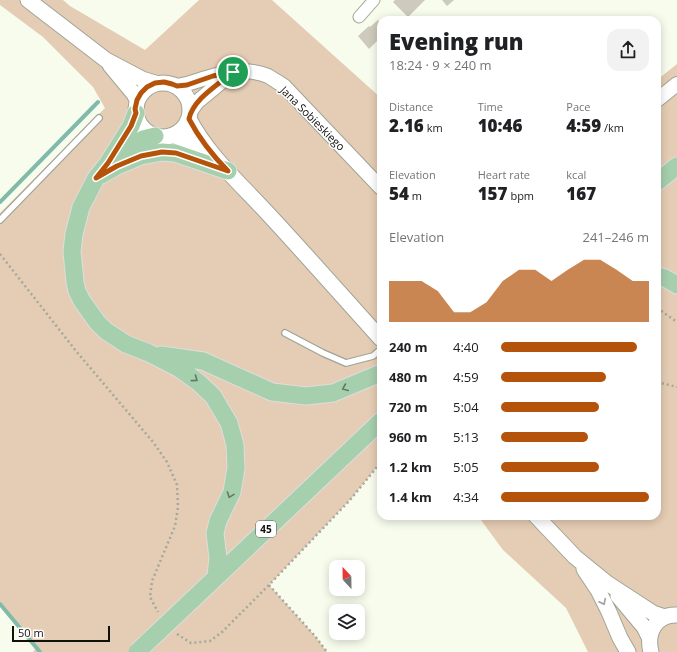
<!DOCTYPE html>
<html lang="en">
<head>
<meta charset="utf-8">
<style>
	:root { --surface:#fff; --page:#f2f2f2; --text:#202124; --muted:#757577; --accent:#b45309 }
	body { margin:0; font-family:"Open Sans",sans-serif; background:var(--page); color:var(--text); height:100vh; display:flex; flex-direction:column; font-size:15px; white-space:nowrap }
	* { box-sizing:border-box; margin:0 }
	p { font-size:13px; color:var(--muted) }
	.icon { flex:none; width:22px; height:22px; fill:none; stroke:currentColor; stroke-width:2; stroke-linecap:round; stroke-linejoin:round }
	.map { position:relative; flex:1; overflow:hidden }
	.side { position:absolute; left:377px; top:16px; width:284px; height:504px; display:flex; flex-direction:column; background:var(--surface); border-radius:12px; box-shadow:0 2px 10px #0003 }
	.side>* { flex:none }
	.needle { width:26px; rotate:338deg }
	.controls { position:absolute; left:329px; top:560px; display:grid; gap:8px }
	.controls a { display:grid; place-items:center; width:36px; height:36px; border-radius:8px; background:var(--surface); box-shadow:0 2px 10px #0003; font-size:20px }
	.scale { position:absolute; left:12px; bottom:10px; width:98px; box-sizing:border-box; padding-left:4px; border:2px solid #0f110c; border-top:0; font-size:11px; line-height:14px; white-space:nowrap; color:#0f110c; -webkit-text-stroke:3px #fff; paint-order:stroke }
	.pin { position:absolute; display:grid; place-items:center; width:34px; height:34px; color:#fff; margin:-17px; border:2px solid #fff; border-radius:50%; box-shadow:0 1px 4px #0007 }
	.round { display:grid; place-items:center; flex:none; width:42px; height:42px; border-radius:12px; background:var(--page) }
	.summary { display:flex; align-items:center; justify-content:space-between; height:68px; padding:0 12px }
	h1 { font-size:22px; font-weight:800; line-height:30px }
	.figures { display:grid; grid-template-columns:repeat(3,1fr); gap:6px; height:68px; padding:4px 12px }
	.figures div { display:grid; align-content:center }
	.figures b { font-size:17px; font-weight:800 }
	.figures small { font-size:11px; font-weight:400 }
	.figures p { font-size:11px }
	.chart { height:112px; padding:8px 12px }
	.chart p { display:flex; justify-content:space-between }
	.chart svg { width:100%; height:72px; margin-top:4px; fill:var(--accent); opacity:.7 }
	ul { padding:0 12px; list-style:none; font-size:13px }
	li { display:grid; grid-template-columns:64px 48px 1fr; align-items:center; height:30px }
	li i { height:10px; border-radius:5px; background:var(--accent) }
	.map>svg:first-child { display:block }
	.green { fill:#e5ccb4 }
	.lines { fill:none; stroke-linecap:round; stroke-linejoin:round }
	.stream { stroke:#80baaa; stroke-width:4 }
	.building { fill:#cecabc }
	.service-casing { stroke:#a0a597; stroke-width:8 }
	.minor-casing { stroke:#a0a597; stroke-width:13 }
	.tertiary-casing { stroke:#a0a597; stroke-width:16 }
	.secondary-casing { stroke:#a0a597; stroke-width:17 }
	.primary-casing { stroke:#dddedd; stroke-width:19 }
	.path { stroke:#a4a89d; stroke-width:2.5; stroke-dasharray:2 3; stroke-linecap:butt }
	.service { stroke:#fff; stroke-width:5.5 }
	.minor { stroke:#fff; stroke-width:11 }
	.tertiary { stroke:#fff; stroke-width:14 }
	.secondary { stroke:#fff; stroke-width:15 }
	.primary { stroke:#a6cfad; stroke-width:17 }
	.primary-bridge-casing { stroke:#dddedd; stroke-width:19; stroke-linecap:butt }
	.primary-bridge { stroke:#a6cfad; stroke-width:17 }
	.oneway { stroke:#627a65 }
	.oneway2 { stroke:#9fa09e }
	.route-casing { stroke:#fff; stroke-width:8 }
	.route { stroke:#b45309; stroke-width:5 }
	.labels { text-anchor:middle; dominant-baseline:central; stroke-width:3; stroke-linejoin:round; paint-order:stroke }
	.shield { fill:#fff; stroke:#575855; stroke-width:1 }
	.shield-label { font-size:10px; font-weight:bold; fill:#0f110c }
	.street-label { font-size:11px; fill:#0f110c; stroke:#fff }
</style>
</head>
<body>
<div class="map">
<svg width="677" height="652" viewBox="0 0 677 652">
	<rect width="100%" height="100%" fill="#f7fced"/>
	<path class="green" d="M0 0H63L70 6 145 50 199 0H272L381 98V462L350 500 269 585 315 636 327 652H33L37 647 0 604V213L105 108 93 87 43 37 0 5Z
		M677 64V652H588L566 608 503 550 478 516H657V80Z"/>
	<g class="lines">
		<path class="stream" d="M0 202 98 102
			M0 604 40 652"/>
	</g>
	<path class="building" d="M395 0H425L408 17 393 2Z
		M442 0H454L447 6Z
		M378 20 381 23V45L377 41 369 49 358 36 369 26 370 27Z
		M336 628V633H346L337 640 331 632Z"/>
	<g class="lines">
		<defs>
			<path id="service" d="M0 220 99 118
				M285 333 323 353 346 363 373 356 381 349"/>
			<path id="minor" d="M359 17 374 0"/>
			<path id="tertiary" d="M177 86C190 84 201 79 213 76 230 71 251 69 268 76 273 79 279 83 284 86L381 188
				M657 100 677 84
				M190 112 197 102 231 74"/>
			<path id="secondary" d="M28 0 106 60 142 79 155 83
				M110 65 134 94 137 100
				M136 110a27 27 0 1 1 54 0a27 27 0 1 1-54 0Z
				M189 119C209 157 242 185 271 217 308 257 344 298 381 339
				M173 135 183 139 211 156
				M536 516 575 557 607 583 653 613 665 617
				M584 569 598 590 609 612 620 638 628 652
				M618 596 644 627 649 637
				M651 652C646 633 656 614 677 615"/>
			<path id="primary" d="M136 113 131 126 108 163 96 178 81 207 74 234 72 251 75 282 77 291 82 301 97 322 106 331 126 344 149 353 180 369 198 382 213 396 229 423 235 445 236 468 232 492 218 521 215 533 218 558 216 576
				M113 159 143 139 155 136
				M101 175 117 166 141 156 162 152 175 153 228 171
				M657 182 677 166
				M657 276 665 278 677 285
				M161 355 203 361 272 392 306 396 333 393 381 373
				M191 601 381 421"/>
		</defs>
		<use href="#service" class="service-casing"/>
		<use href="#minor" class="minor-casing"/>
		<use href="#tertiary" class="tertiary-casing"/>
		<use href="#secondary" class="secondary-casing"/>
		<use href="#primary" class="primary-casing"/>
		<path class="path" d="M0 254 76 351 153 442 167 462 177 485 178 507 175 526 152 581 150 597 158 612
			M657 308 677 322
			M657 382 677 387
			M269 585 315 636 327 652
			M177 634 191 643 210 641 222 632 269 585 350 500 381 462"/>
		<use href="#service" class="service"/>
		<use href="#minor" class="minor"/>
		<use href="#tertiary" class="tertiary"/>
		<use href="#secondary" class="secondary"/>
		<use href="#primary" class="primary"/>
		<defs>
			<path id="primary-bridge" d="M137 652 191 601"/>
		</defs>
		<use href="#primary-bridge" class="primary-bridge-casing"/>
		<use href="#primary-bridge" class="primary-bridge"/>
	</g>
	<defs><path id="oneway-chevron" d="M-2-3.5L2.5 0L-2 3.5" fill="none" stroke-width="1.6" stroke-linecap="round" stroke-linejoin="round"/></defs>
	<g class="oneway">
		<use href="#oneway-chevron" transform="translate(195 379) rotate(36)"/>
		<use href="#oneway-chevron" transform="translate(345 388) rotate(157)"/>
		<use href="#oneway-chevron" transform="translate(230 495) rotate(110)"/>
	</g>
	<use class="oneway2" href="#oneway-chevron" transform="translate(603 602) rotate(63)"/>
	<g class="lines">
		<defs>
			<path id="route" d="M233 72C218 85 193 99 189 119 199 138 213 156 228 171L176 153 162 152 141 156 117 166 96 178 108 163 131 126 136 113 135 109 137 100 141 93 147 87 155 83 164 82 172 84 177 86 187 85 213 76Z"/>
		</defs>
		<use href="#route" class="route-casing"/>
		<use href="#route" class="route"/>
	</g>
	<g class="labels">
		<rect class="shield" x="256" y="521" width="20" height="16" rx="3"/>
		<g class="shield-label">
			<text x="266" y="529">45</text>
		</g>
		<g class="street-label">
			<text transform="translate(313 118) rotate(45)">Jana Sobieskiego</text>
		</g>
	</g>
</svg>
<div class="controls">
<a><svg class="needle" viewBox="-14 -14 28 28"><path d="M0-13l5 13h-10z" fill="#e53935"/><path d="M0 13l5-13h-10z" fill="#757577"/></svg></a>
<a><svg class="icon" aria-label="layers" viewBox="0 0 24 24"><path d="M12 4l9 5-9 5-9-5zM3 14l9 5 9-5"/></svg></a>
</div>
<div class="scale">50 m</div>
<div class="pin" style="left:233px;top:72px;background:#1e9e55"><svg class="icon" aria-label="arrive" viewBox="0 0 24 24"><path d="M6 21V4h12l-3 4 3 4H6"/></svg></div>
<section class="side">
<div class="summary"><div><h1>Evening run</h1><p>18:24 · 9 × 240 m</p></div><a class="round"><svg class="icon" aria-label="share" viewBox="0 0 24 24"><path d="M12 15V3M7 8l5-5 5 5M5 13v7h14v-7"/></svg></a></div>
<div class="figures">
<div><p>Distance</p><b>2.16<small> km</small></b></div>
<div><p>Time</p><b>10:46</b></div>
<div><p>Pace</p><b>4:59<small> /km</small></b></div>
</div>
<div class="figures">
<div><p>Elevation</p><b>54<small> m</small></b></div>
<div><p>Heart rate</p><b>157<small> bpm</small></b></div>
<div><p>kcal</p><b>167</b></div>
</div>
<div class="chart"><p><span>Elevation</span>241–246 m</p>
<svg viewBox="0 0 160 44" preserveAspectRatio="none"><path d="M0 44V19L10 19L20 19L30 25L40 38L50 38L60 32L70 19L80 12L90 12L100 19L110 12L120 6L130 6L140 12L150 19L160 19V44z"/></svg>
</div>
<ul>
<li><b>240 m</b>4:40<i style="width:92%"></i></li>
<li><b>480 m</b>4:59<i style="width:71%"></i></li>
<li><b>720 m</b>5:04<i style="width:66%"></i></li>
<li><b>960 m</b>5:13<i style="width:59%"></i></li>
<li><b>1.2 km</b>5:05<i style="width:66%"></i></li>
<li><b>1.4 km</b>4:34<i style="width:100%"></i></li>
</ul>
</section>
</div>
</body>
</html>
